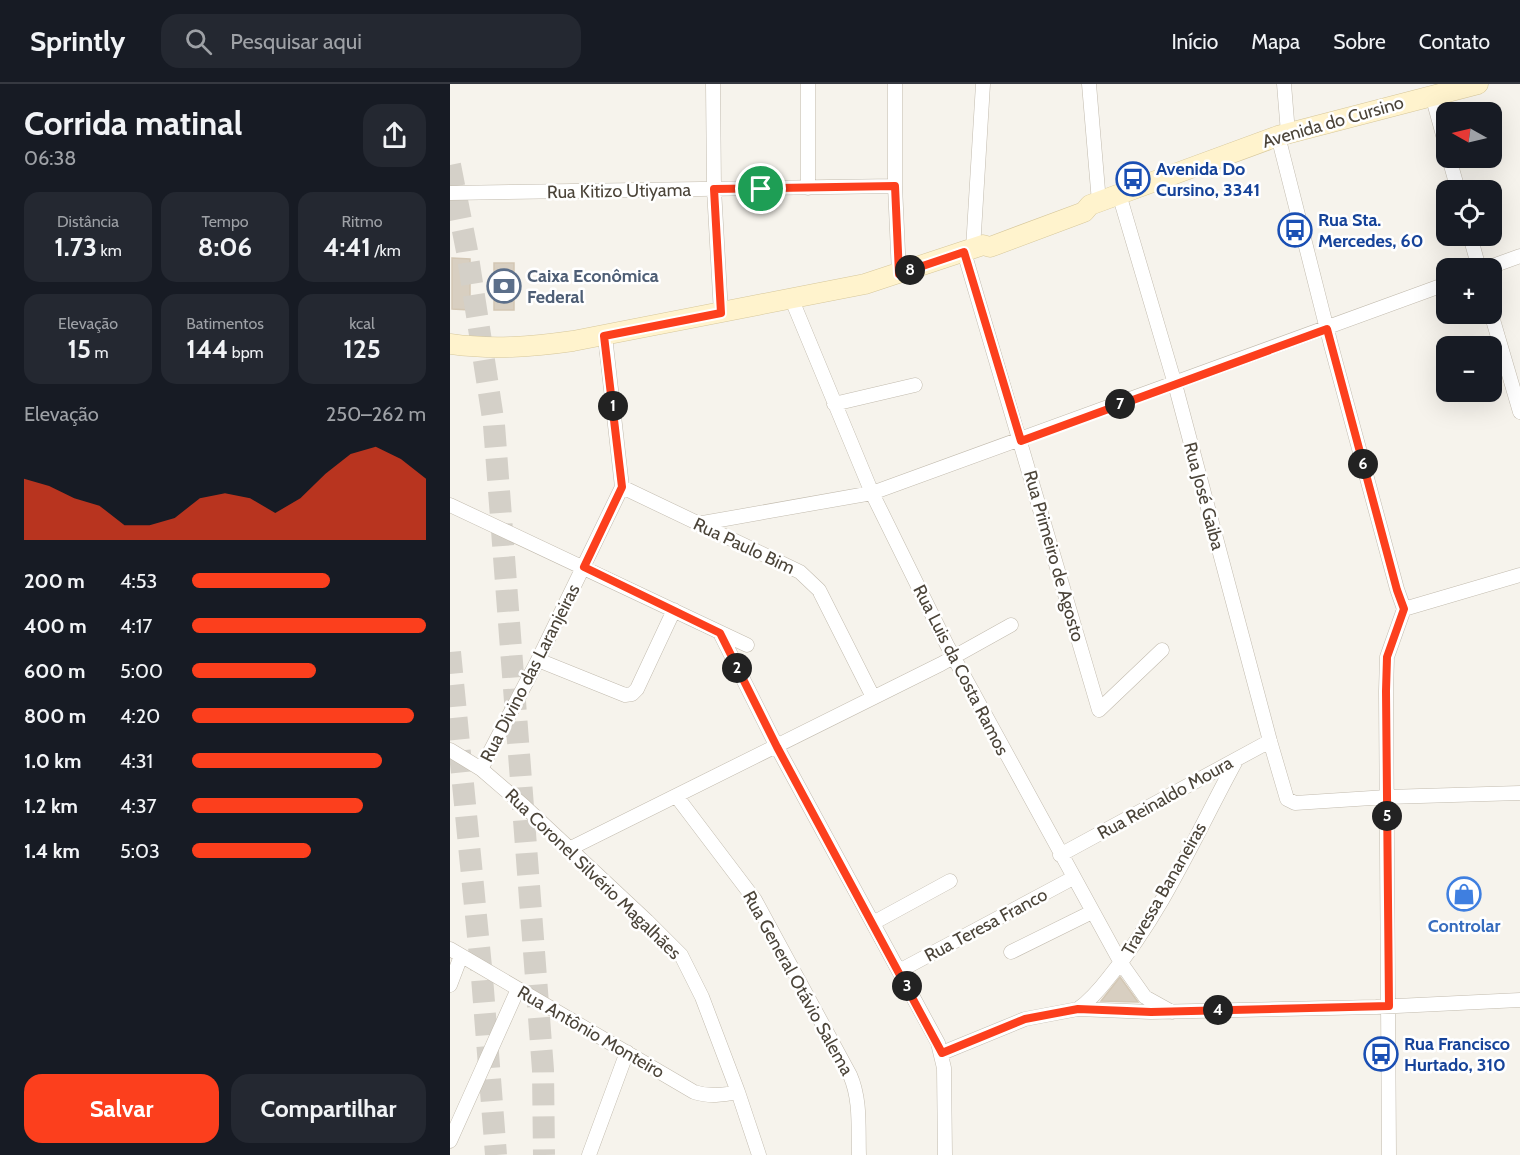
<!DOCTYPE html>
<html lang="pt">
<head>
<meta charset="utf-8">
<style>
	:root { --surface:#171b24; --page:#242831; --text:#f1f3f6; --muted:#9ea1a6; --line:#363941; --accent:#fc3f1d }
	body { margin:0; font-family:Cabin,sans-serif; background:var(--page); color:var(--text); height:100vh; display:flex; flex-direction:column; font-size:22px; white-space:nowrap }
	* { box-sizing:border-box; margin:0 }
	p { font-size:20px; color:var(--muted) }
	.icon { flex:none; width:33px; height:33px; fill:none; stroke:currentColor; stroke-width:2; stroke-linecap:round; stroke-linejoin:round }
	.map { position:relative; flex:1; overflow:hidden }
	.side { display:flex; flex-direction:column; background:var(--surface); width:450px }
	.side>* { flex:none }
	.needle { width:39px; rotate:278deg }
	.fabs { position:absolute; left:986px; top:18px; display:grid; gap:12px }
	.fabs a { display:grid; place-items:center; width:66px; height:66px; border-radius:12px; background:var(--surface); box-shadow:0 6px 24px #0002; font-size:30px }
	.pin { position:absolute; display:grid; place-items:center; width:51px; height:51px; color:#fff; margin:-26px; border:3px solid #fff; border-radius:50%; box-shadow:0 2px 6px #0007 }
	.km { position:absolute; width:30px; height:30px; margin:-15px; border-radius:50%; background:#222; color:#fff; font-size:16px; line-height:30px; text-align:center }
	.round { display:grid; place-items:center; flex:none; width:63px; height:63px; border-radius:18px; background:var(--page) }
	.head { display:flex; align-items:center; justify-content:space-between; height:102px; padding:0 24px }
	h1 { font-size:33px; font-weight:800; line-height:45px }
	.stats { display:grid; grid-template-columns:repeat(3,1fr); gap:9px; height:102px; padding:6px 24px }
	.stats div { display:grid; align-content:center; border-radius:15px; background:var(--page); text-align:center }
	.stats b { font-size:26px; font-weight:800 }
	.stats small { font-size:16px; font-weight:400 }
	.stats p { font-size:16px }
	.chart { height:168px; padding:12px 24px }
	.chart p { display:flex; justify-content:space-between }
	.chart svg { width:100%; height:108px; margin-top:6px; fill:var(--accent); opacity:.7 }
	.button { display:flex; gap:12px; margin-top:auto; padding:12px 24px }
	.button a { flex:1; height:69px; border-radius:18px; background:var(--accent); color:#fff; font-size:24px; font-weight:800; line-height:69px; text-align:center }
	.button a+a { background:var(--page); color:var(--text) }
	ul { padding:0 24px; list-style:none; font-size:20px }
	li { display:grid; grid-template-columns:96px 72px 1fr; align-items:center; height:45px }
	li i { height:15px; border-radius:8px; background:var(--accent) }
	header { display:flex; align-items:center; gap:36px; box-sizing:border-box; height:84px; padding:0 30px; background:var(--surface); border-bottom:2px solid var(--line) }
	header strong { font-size:28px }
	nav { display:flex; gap:33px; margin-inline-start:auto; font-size:21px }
	.search { width:420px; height:54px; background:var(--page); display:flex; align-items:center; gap:15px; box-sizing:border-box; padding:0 21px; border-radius:18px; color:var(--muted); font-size:22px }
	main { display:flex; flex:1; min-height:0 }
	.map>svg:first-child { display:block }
	.building { fill:#d8cfc1; stroke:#d3c7b4; stroke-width:1.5 }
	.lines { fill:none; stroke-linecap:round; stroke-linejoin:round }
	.trunk-tunnel { stroke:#d4d0c8; stroke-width:22; stroke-dasharray:22 11; stroke-linecap:butt }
	.minor-casing { stroke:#c2bbae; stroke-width:15 }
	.secondary-casing { stroke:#d6c79b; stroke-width:21 }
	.minor { stroke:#fff; stroke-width:14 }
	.secondary { stroke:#fff3cd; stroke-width:20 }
	.route-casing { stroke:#fff; stroke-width:12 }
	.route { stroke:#fc3f1d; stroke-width:8 }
	.labels { text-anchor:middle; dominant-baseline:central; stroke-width:5; stroke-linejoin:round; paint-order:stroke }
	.street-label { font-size:18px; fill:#4b4439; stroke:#fff }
	.transit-label { font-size:18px; font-weight:bold; fill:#164399; stroke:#fff; text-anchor:start }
	.service-label { font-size:18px; font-weight:bold; fill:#4e5e75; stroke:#fff; text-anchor:start }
	.shop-label { font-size:18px; font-weight:bold; fill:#366cbe; stroke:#fff }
</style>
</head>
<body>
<header>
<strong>Sprintly</strong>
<div class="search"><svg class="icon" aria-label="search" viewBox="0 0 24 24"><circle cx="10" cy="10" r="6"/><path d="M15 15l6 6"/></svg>Pesquisar aqui</div>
<nav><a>Início</a><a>Mapa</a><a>Sobre</a><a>Contato</a></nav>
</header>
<main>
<section class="side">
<div class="head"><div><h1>Corrida matinal</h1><p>06:38</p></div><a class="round"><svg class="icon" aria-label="share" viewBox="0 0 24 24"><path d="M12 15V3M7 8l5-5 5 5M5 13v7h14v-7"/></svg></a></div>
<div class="stats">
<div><p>Distância</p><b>1.73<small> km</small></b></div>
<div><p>Tempo</p><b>8:06</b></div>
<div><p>Ritmo</p><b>4:41<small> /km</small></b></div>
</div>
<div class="stats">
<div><p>Elevação</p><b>15<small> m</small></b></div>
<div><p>Batimentos</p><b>144<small> bpm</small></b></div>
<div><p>kcal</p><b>125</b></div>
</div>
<div class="chart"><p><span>Elevação</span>250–262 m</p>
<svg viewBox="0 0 160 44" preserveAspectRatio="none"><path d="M0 44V19L10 22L20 27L30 30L40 38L50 38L60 35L70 27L80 25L90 27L100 33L110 27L120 17L130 9L140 6L150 11L160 19V44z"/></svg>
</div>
<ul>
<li><b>200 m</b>4:53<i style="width:59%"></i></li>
<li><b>400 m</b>4:17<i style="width:100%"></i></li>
<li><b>600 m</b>5:00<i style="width:53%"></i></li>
<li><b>800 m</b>4:20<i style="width:95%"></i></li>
<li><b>1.0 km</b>4:31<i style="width:81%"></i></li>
<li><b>1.2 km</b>4:37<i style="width:73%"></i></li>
<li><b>1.4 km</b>5:03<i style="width:51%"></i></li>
</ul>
<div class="button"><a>Salvar</a><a>Compartilhar</a></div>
</section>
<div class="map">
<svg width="1070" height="1071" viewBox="0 0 1070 1071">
	<rect width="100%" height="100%" fill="#f6f3ec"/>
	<path class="building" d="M2 174 20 175V226L2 225Z
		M44 179H64V226H44Z
		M670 893 688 918 651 917Z"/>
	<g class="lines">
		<path class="trunk-tunnel" d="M0 81 17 167 44 341 93 986 94 1071
			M0 568 32 893 46 1071"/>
		<defs>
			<path id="minor" d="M263 0 264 105 271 229
				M358 0V104
				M445 0V102L449 190
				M639 0 649 118
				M834 0 838 49
				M982 11 996 62
				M828 52 881 261 947 505 954 525
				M999 74 1008 106
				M0 109 445 102
				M669 110 725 300 820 657 837 715 845 719 937 713 1070 709
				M1020 152 1029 184
				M523 165 533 0
				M514 168 649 626 712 566
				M1037 184 1070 172
				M342 216 422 409 497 561 671 879 695 913 722 928
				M1041 229 1070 328
				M384 320 465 301
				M172 403 350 488 369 506 423 613
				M0 421 297 561
				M247 440 422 409 996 200
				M954 525 1070 491
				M270 549 327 663 488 959 494 984 495 1071
				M88 576 175 611 182 610 187 605 224 526
				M0 666 31 685 74 722 197 837 231 871 252 913 288 1008 309 1071
				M31 685 88 576 172 403 155 252
				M227 713 305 816 400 991C411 1016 408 1044 409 1071
				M119 765 491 580 561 541
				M610 771 820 657
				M423 839 500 797
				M0 865 244 1008C259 1013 273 1011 288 1008
				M561 868 642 828
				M449 887 623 794
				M0 901 11 872
				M628 925C641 916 650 905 660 892 713 828 747 748 787 675
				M492 969 575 935 628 925 701 928 926 923 1070 916
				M0 1057 68 905
				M139 1071 177 968
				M939 1071 936 607 937 573 954 525"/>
			<path id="secondary" d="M0 260C42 266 81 263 123 257L415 200 533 161 540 163 634 128 640 121 828 52 1028 0"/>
		</defs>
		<use href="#minor" class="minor-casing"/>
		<use href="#secondary" class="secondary-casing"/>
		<use href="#minor" class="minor"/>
		<use href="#secondary" class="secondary"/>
	</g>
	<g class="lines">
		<defs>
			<path id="route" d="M445 102 449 190 514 168 571 357 877 245 947 506 954 525 937 573 936 607 939 922 701 928 628 925 575 935 492 969 327 663 270 549 134 483 172 403 154 252 271 229 264 105Z"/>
		</defs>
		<use href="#route" class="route-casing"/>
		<use href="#route" class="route"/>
	</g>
	<defs>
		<symbol id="bus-ring" viewBox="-11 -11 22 22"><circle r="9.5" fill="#fff" stroke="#1a4fb4" stroke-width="1.5"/><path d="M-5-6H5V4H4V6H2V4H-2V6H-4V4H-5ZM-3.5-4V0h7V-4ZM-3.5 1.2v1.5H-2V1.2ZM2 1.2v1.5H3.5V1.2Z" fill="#1a4fb4"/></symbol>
		<symbol id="bank-ring" viewBox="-11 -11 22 22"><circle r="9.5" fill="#fff" stroke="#5c6f8a" stroke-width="1.5"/><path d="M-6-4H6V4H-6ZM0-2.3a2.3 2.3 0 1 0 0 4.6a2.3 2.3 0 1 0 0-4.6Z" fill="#5c6f8a"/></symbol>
		<symbol id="shop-ring" viewBox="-11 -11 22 22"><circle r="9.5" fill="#fff" stroke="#3f7fe0" stroke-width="1.5"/><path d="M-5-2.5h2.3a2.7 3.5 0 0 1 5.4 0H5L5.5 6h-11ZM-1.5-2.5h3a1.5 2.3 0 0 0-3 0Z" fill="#3f7fe0"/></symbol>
	</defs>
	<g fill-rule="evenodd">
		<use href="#bus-ring" x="664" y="76" width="38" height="38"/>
		<use href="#bus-ring" x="826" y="127" width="38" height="38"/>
		<use href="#bank-ring" x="35" y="183" width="38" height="38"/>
		<use href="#shop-ring" x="995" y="791" width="38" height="38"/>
		<use href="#bus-ring" x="912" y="951" width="38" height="38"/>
	</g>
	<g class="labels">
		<g class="street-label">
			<text transform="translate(883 38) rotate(-16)">Avenida do Cursino</text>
			<text transform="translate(169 107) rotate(-1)">Rua Kitizo Utiyama</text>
			<text transform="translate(754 412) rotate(75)">Rua José Gaiba</text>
			<text transform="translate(294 462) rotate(25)">Rua Paulo Bim</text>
			<text transform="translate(604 472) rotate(74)">Rua Primeiro de Agosto</text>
			<text transform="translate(511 586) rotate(63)">Rua Luis da Costa Ramos</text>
			<text transform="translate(80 589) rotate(-63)">Rua Divino das Laranjeiras</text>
			<text transform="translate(715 714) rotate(-29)">Rua Reinaldo Moura</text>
			<text transform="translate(143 790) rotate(44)">Rua Coronel Silvério Magalhães</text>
			<text transform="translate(714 805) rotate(-60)">Travessa Bananeiras</text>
			<text transform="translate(536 841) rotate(-28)">Rua Teresa Franco</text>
			<text transform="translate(348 899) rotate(61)">Rua General Otávio Salema</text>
			<text transform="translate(141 948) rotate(30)">Rua Antônio Monteiro</text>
		</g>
		<g class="transit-label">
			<text x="706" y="85">Avenida Do<tspan x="706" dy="21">Cursino, 3341</tspan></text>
			<text x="868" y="136">Rua Sta.<tspan x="868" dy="21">Mercedes, 60</tspan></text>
			<text x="954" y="960">Rua Francisco<tspan x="954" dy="21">Hurtado, 310</tspan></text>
		</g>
		<g class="service-label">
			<text x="77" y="192">Caixa Econômica<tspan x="77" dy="21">Federal</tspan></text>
		</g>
		<g class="shop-label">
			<text x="1014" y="842">Controlar</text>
		</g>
	</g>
</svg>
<div class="fabs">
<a><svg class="needle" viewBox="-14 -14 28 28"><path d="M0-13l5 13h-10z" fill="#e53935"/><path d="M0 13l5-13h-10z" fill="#9ea1a6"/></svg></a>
<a><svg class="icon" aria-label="locate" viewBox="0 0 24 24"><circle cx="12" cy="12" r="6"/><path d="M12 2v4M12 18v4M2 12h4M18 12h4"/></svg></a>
<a>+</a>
<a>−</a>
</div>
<div class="pin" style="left:311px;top:105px;background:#1e9e55"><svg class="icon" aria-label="arrive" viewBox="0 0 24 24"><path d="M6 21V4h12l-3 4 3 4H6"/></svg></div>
<b class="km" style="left:163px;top:322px">1</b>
<b class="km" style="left:287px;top:584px">2</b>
<b class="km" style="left:457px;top:902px">3</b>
<b class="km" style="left:768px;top:926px">4</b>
<b class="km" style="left:937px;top:732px">5</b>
<b class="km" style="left:913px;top:380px">6</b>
<b class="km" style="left:670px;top:320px">7</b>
<b class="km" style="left:460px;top:186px">8</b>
</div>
</main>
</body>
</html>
